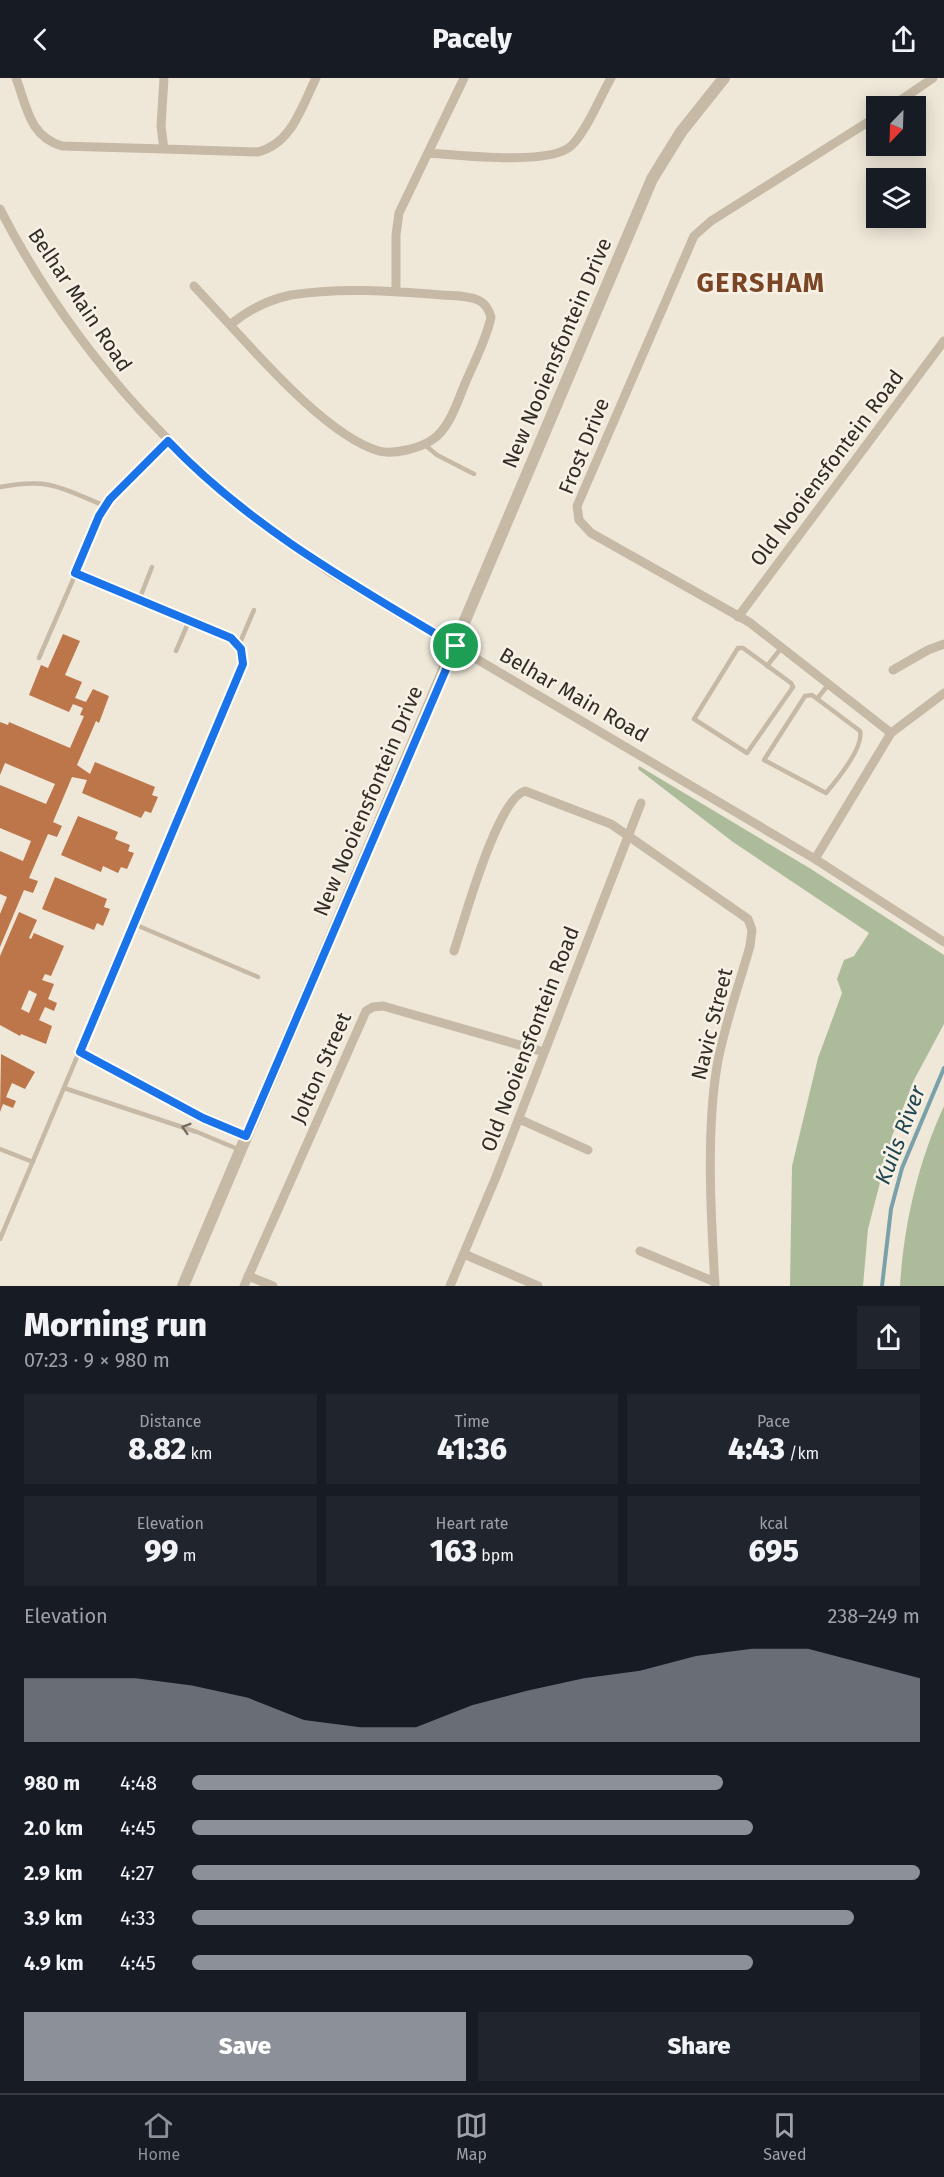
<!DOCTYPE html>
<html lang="en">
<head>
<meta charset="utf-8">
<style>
	:root { --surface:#171b24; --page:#20242c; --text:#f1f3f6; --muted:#9ea1a6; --line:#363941; --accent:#8c9099 }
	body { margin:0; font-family:"Fira Sans",sans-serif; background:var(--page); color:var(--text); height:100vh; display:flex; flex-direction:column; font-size:22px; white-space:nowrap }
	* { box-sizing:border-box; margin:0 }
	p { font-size:20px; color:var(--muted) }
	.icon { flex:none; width:33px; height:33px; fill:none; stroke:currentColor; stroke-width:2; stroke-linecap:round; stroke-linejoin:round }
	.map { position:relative; height:1208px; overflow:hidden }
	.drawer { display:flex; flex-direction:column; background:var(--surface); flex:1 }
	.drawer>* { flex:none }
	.needle { width:39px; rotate:203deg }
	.tools { position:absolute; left:866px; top:18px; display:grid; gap:12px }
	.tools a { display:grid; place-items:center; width:60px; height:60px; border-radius:0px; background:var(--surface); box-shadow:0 3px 15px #0003; font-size:30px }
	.pin { position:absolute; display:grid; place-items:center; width:51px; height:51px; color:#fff; margin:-26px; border:3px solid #fff; border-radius:50%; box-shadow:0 2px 6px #0007 }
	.round { display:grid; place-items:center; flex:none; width:63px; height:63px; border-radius:0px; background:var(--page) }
	.overview { display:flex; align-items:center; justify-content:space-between; height:102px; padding:0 24px }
	h1 { font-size:33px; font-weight:800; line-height:45px }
	.metrics { display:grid; grid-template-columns:repeat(3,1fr); gap:9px; height:102px; padding:6px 24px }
	.metrics div { display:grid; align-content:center; border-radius:0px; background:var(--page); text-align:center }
	.metrics b { font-size:30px; font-weight:800 }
	.metrics small { font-size:16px; font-weight:400 }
	.metrics p { font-size:16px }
	.chart { height:168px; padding:12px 24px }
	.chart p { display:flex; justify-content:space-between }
	.chart svg { width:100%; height:108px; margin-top:6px; fill:var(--accent); opacity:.7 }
	.button { display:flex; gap:12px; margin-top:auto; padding:12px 24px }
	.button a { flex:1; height:69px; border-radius:0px; background:var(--accent); color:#fff; font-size:24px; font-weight:800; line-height:69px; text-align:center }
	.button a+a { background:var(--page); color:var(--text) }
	ul { padding:0 24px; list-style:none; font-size:20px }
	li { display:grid; grid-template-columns:96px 72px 1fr; align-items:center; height:45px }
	li i { height:15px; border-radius:8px; background:var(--accent) }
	header { display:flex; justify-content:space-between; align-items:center; height:78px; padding:0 24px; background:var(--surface); font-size:27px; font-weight:800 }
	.tabs { display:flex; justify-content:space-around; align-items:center; height:84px; border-top:2px solid var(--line); background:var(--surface); font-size:16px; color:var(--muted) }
	.tabs a { display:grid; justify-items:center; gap:3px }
	.tabs .selected { color:var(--accent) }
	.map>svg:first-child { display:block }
	.green { fill:#acbc9a }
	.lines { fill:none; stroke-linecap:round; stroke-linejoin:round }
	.stream { stroke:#7aa1a9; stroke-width:4 }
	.building { fill:#bc764a; fill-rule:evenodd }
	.service { stroke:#c6b9a6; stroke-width:4.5 }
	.minor { stroke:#c6b9a6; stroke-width:9 }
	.tertiary { stroke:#c6b9a6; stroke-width:12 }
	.oneway { stroke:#756b60 }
	.route-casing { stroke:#fff; stroke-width:12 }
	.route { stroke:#1a73e8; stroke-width:8 }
	.labels { text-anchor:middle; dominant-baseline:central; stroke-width:5; stroke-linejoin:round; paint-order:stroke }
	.street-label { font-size:21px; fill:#322c26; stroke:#f7f1e5 }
	.water-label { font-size:22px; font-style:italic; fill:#1f4650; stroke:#f7f1e5 }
	.district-label { font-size:27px; font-weight:bold; letter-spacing:1.5px; fill:#7b4626; stroke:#f7f1e5 }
</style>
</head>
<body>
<header><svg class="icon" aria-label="back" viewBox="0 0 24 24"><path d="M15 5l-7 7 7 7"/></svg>Pacely<svg class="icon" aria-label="share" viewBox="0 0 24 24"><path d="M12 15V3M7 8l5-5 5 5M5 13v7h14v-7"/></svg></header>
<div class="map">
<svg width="944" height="1208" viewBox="0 0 944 1208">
	<rect width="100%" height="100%" fill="#efe8d9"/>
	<path class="green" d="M639 688 811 791 944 877V946L914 1002 892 1058 868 1151 863 1208H790L792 1088 818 980 842 915 837 901 844 882 854 878 869 855 733 764 638 691Z
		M944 1028V1208H900C904 1146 918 1084 944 1028Z"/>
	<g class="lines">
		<path class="stream" d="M882 1208 891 1131 902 1090 944 990"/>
	</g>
	<path class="building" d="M63 556 80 563 65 597 82 604 75 620 86 624 93 611 109 618 99 645 96 643 77 687 90 696 95 684 155 709 152 717 158 719 151 735 145 733 141 740 82 715 87 702 72 699 53 744 62 748 57 759 48 756 29 800 38 803 33 815 24 812 0 869V836L7 819 0 816V773L23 783 31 763 0 750V707L46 726 55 706 5 685 0 697V644L8 647 9 644 70 670 84 638 80 637 83 630 73 626 69 634 29 617 41 587 48 590Z
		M78 738 118 754 115 761 130 767 128 773 134 775 127 791 121 789 118 795 103 788 101 794 61 777Z
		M55 799 107 821 104 829 110 831 103 848 97 845 94 852 42 831Z
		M19 834 37 842 29 860 31 861 34 855 64 868 51 898 45 896 42 902 54 906 48 921 57 925 54 933 45 929 39 942 52 948 46 966 21 956 20 958 0 947V878ZM29 912 37 916 29 935 21 931Z
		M1 976 35 994 25 1011 12 1005 6 1019 16 1023 13 1030 3 1026 0 1034Z"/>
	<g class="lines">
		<path class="service" d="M425 367 437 377 474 396
			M0 409C51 400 59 409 105 428
			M139 522 152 489
			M239 567 254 532
			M738 570H743L791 605 793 609 747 675 694 641Z
			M176 573 189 543
			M39 580 105 428 168 363
			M767 588 782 569
			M812 617 860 653C864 669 837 702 826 715L764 682 805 618Z
			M817 621 828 607
			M134 846 258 899
			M79 974 203 1040 246 1058
			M64 1010 197 1054 240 1072
			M0 1071 33 1084
			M0 1161 243 586 241 571 231 560 75 495"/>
		<path class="minor" d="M16 0C27 29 29 58 62 68L164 71
			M164 0 161 48 164 71 258 74C292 65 301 30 316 0
			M892 28 933 0
			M428 75C459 77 549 88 571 68 586 54 600 19 611 0
			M0 131C77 281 193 404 333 496L815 781 944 864
			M194 208 230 247C249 231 267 222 291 217 339 209 393 213 442 217 453 218 467 217 478 222 485 225 489 232 491 239 486 263 473 286 464 308 457 325 449 351 432 362 420 370 394 377 379 373 330 359 265 285 230 247
			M396 214V157L399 135 464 0
			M738 539 944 263
			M893 592 928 572 944 566
			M891 655 944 615
			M815 781 891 655 749 544 591 455 579 442 577 428 694 158 711 143 876 39
			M454 873C464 843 497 721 525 713L611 746 748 841 752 852 750 868C739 907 724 948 717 988 706 1054 711 1140 715 1208
			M519 1041 588 1072
			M640 1173 715 1204
			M464 1176 538 1208
			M248 1198 273 1208
			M244 1208 366 933 373 929 383 928 544 974
			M450 1208 496 1099 641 725"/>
		<path class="tertiary" d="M183 1208 652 101 681 54 724 0"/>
	</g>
	<defs><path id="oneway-chevron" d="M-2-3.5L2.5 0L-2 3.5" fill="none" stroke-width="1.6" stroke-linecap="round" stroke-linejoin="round" transform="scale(1.5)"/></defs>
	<use class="oneway" href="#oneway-chevron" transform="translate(186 1050) rotate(-163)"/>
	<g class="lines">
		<defs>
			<path id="route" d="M168 363C251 450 354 507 456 568L246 1058 203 1040 80 974 243 586 241 571 231 560 75 495 99 438 110 421Z"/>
		</defs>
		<use href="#route" class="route-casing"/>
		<use href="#route" class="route"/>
	</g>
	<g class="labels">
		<g class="street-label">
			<text transform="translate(80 222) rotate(56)">Belhar Main Road</text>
			<text transform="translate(557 275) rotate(-67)">New Nooiensfontein Drive</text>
			<text transform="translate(584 368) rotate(-68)">Frost Drive</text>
			<text transform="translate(827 390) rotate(-53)">Old Nooiensfontein Road</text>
			<text transform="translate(574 617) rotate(30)">Belhar Main Road</text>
			<text transform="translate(368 723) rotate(-67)">New Nooiensfontein Drive</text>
			<text transform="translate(712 946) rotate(-76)">Navic Street</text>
			<text transform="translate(530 961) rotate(-69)">Old Nooiensfontein Road</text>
			<text transform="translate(321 990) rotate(-66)">Jolton Street</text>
		</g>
		<g class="water-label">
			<text transform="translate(900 1057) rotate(-69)">Kuils River</text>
		</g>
		<g class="district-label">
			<text x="761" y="205">GERSHAM</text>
		</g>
	</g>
</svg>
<div class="tools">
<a><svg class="needle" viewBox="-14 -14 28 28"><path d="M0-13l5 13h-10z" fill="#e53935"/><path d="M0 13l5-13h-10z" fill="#9ea1a6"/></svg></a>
<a><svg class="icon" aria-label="layers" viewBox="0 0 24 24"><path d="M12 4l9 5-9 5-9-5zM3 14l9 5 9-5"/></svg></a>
</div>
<div class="pin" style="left:456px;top:568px;background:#1e9e55"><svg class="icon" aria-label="arrive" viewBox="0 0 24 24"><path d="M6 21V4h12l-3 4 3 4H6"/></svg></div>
</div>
<section class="drawer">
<div class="overview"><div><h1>Morning run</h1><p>07:23 · 9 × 980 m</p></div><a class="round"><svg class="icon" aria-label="share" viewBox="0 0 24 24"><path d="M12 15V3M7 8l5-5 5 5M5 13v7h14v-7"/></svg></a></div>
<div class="metrics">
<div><p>Distance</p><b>8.82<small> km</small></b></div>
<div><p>Time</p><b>41:36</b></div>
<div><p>Pace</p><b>4:43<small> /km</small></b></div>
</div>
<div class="metrics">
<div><p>Elevation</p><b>99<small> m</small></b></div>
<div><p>Heart rate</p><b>163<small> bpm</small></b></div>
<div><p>kcal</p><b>695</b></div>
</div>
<div class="chart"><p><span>Elevation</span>238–249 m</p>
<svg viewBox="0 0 160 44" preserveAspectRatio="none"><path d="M0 44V18L10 18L20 18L30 21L40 26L50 35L60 38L70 38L80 29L90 23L100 18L110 15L120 9L130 6L140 6L150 12L160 18V44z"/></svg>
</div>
<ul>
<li><b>980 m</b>4:48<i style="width:73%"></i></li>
<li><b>2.0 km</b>4:45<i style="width:77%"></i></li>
<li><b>2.9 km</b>4:27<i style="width:100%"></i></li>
<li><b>3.9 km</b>4:33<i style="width:91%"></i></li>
<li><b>4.9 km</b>4:45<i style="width:77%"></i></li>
</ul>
<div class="button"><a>Save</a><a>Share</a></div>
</section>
<nav class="tabs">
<a class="selected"><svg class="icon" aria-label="home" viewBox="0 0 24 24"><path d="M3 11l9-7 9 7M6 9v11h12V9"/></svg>Home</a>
<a><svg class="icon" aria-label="map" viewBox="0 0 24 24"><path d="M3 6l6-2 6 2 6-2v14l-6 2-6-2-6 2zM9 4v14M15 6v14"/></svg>Map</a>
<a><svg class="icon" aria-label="saved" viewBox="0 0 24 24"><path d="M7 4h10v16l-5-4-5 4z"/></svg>Saved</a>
</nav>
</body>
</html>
